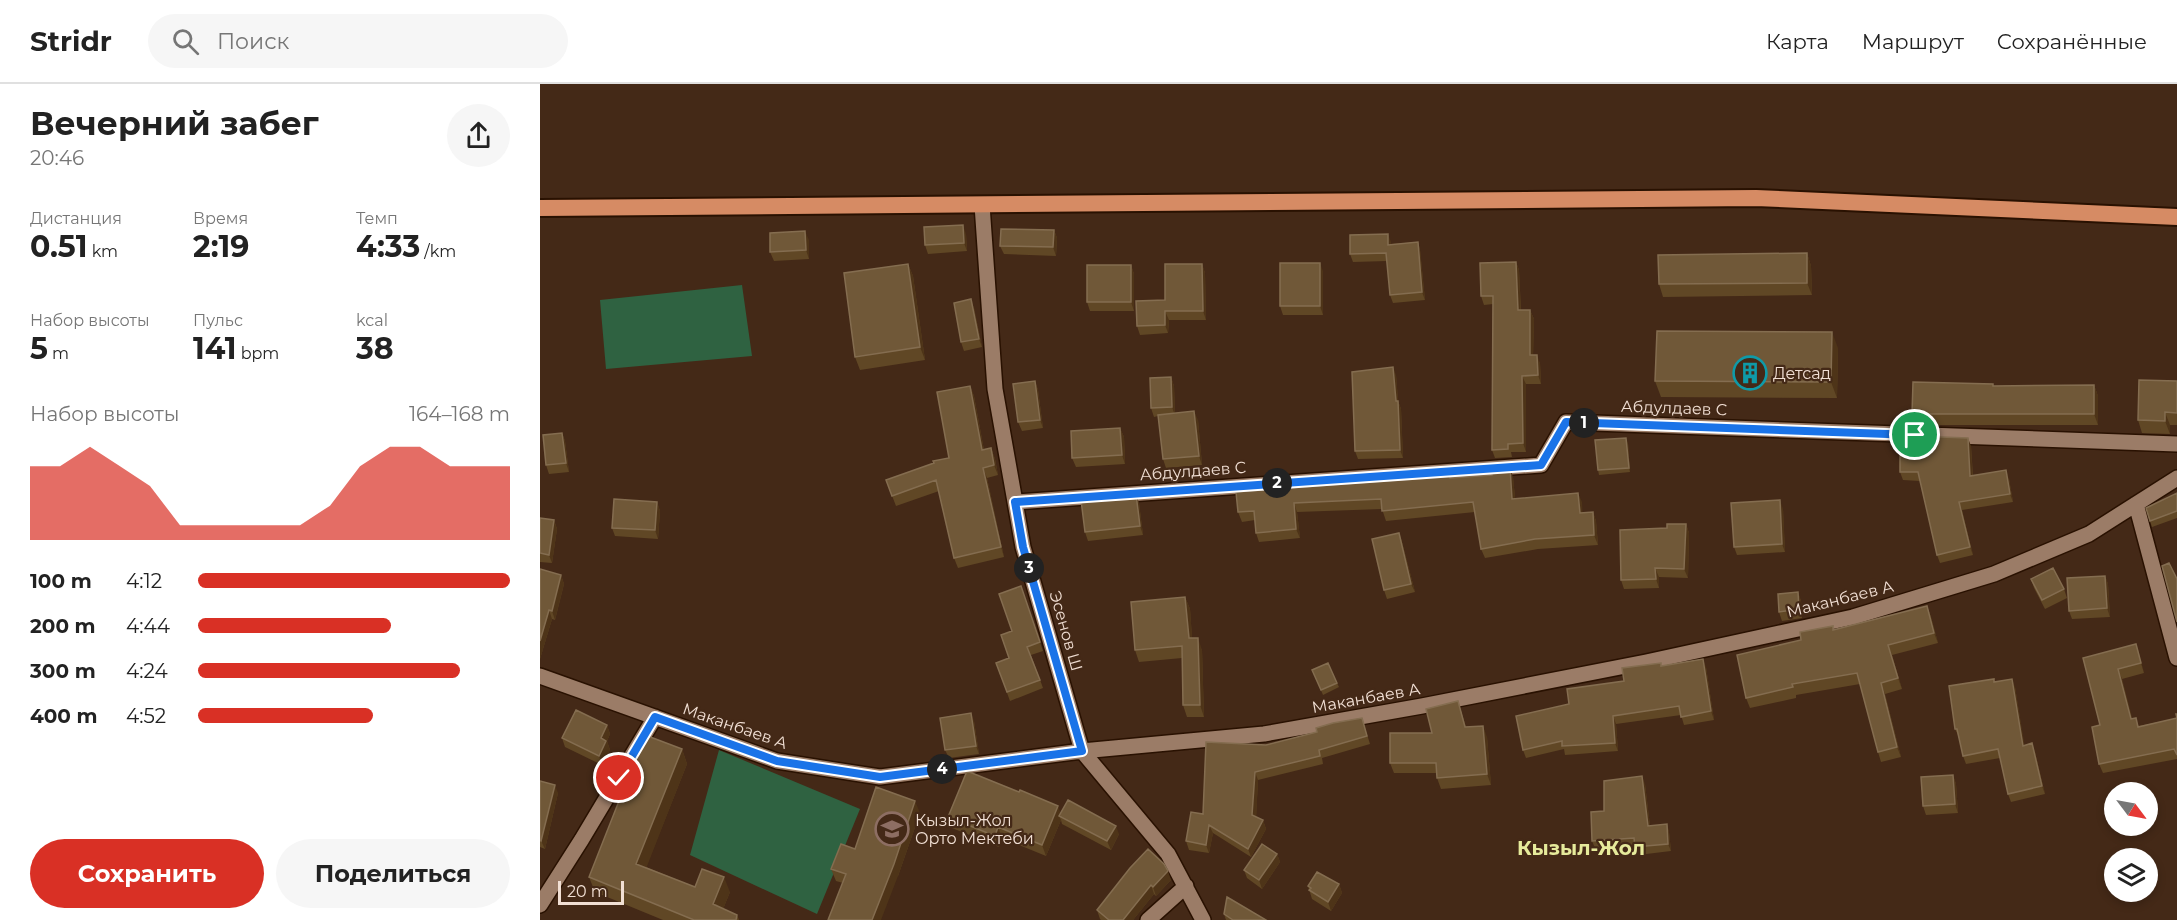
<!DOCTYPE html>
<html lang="ru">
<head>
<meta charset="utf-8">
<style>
	:root { --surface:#fff; --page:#f6f6f6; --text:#222; --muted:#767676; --line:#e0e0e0; --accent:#d93025 }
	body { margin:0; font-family:Montserrat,sans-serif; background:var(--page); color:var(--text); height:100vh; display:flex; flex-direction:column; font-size:22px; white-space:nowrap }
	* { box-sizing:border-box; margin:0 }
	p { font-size:20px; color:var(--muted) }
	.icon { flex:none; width:33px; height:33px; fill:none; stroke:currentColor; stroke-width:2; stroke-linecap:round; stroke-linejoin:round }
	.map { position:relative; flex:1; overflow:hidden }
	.drawer { display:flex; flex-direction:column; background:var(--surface); width:540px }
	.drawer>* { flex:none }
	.needle { width:39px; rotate:122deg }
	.buttons { position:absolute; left:1564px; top:698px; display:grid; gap:12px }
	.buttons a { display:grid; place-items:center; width:54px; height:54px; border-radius:50%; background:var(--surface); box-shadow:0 3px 9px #0003; font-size:30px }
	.scale { position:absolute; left:18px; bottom:15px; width:66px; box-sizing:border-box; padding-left:6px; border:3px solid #f1dfd4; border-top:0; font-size:16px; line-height:21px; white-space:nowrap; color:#f1dfd4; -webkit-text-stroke:4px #442917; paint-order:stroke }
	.pin { position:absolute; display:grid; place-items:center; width:51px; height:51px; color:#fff; margin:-26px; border:3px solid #fff; border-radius:50%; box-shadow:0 2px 6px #0007 }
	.km { position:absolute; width:30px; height:30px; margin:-15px; border-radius:50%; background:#222; color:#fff; font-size:16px; line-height:30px; text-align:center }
	.round { display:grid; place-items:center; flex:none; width:63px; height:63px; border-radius:32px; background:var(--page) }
	.overview { display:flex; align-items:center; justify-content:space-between; height:102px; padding:0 30px }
	h1 { font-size:33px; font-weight:700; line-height:45px }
	.stats { display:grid; grid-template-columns:repeat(3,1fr); gap:9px; height:102px; padding:6px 30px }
	.stats div { display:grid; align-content:center }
	.stats b { font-size:30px; font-weight:700 }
	.stats small { font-size:16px; font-weight:400 }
	.stats p { font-size:16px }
	.chart { height:168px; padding:12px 30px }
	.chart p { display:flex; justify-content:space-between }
	.chart svg { width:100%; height:108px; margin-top:6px; fill:var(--accent); opacity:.7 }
	.action { display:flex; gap:12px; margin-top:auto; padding:12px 30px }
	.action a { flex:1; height:69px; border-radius:36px; background:var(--accent); color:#fff; font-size:24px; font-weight:700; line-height:69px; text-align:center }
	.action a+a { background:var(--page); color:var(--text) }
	ul { padding:0 30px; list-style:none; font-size:20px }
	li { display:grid; grid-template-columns:96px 72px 1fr; align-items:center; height:45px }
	li i { height:15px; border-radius:8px; background:var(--accent) }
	header { display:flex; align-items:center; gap:36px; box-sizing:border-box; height:84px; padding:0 30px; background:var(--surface); border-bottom:2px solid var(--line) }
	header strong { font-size:28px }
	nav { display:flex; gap:33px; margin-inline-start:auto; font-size:21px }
	.search { width:420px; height:54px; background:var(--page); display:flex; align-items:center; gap:15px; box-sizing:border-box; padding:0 21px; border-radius:33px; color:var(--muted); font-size:22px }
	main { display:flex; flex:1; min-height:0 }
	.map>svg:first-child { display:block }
	.green { fill:#2f6241 }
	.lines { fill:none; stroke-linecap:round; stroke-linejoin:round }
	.minor-casing { stroke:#291101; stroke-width:18 }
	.trunk-casing { stroke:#291101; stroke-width:20 }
	.minor { stroke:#9b7c67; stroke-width:15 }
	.trunk { stroke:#d68b64; stroke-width:16 }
	.wall { fill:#604725 }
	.shaded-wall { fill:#4e3418 }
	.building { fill:#705838; stroke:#846d50; stroke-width:1.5 }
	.route-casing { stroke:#fff; stroke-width:12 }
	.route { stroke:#1a73e8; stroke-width:8 }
	.labels { text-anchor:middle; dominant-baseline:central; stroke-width:4.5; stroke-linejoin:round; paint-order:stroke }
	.poi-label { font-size:16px; fill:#f1dfd4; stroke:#442917; text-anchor:start }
	.street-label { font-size:16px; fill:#f1dfd4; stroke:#442917 }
	.quarter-label { font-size:20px; font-weight:bold; fill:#e6ea9b; stroke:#442917 }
</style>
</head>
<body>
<header>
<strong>Stridr</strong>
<div class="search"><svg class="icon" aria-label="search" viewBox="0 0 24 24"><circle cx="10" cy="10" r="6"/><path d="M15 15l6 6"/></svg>Поиск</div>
<nav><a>Карта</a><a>Маршрут</a><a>Сохранённые</a></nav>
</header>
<main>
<section class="drawer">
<div class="overview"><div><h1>Вечерний забег</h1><p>20:46</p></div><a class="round"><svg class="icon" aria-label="share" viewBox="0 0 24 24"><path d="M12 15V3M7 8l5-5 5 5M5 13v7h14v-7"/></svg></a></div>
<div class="stats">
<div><p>Дистанция</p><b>0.51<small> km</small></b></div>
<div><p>Время</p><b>2:19</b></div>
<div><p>Темп</p><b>4:33<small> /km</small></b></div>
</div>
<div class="stats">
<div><p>Набор высоты</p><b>5<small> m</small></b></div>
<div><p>Пульс</p><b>141<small> bpm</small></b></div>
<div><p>kcal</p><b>38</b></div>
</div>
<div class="chart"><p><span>Набор высоты</span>164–168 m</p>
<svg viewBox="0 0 160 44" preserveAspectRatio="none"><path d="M0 44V14L10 14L20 6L30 14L40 22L50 38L60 38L70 38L80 38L90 38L100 30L110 14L120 6L130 6L140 14L150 14L160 14V44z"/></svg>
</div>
<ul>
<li><b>100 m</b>4:12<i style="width:100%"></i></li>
<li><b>200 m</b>4:44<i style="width:62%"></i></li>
<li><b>300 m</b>4:24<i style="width:84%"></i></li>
<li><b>400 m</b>4:52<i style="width:56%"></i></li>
</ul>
<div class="action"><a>Сохранить</a><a>Поделиться</a></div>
</section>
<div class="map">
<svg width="1637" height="836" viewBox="0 0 1637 836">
	<rect width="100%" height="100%" fill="#442917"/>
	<path class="green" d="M202 201 212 272 66 285 60 216Z
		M179 666 320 725 277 830 150 771Z"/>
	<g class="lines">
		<defs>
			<path id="minor" d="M442 121 455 305 483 463 542 667 628 770 663 836
				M475 418 1001 381 1026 338 1637 360
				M1596 420 1637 574
				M0 592 237 677 340 693 542 667 724 650 882 622 1106 578 1313 533 1454 490 1549 450 1637 394
				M0 821 42 755 115 633
				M608 836 646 802"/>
			<path id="trunk" d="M0 124 1216 114 1637 133"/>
		</defs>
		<use href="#minor" class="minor-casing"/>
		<use href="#trunk" class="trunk-casing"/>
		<use href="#minor" class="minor"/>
		<use href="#trunk" class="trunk"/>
	</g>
	<path class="wall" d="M514 146 517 154 516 172 464 170 460 162Z
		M426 150 427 167 388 170 385 161Z
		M269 156V175L234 177 230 168Z
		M851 158V160L878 158 880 166 885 216 853 219 850 211 847 177 813 178 810 170Z
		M1267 169 1271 182 1272 211 1123 213 1119 200Z
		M976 178 979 186 981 226H990L994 235 993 271 1000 279 1001 300H986V368H971L972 373 955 374 952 366 953 220 944 221 941 212Z
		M368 180 373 192 385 276 320 286 315 273Z
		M662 180 665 189 666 236H629L628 249 600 251 597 242Z
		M591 181 594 190V227H550L547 218Z
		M783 187V231H743L740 222Z
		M434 224 442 263 424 267 421 258Z
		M1298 264 1297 314 1121 313 1115 297Z
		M856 291 858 317 861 325 863 374 818 375 815 367Z
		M631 293 634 302 635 329 658 336 662 381 626 384 623 375 618 332 614 333 611 324Z
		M495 297 498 306 503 344 482 347 478 338Z
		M1637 297V341H1630V350L1602 349 1598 336Z
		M1554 301 1558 312V341H1376L1372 330 1454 302Z
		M430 302 434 312 444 366 451 364 455 375 458 391 447 394 464 473 418 484 414 474 399 407 356 422 346 396 409 374Z
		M580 344 584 353 585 380 536 383 532 374Z
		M22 349 25 357 29 388 9 390 6 381Z
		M1088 359 1090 388 1059 391 1058 386Z
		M1431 362 1433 392 1469 395 1473 418 1422 426 1433 471 1400 479 1397 471 1380 397 1363 396 1360 388Z
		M973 393 975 414 1042 418V429L1053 428 1056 437 1058 461 998 465 945 474 941 465 935 428 846 437 842 425 757 428 760 454 719 458 716 449 715 436 702 438 698 428 910 394Z
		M1637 409V434L1612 443 1610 437Z
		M596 410 599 419 603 451 548 457 545 448Z
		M117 418 120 427 118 455 75 452 72 444Z
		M1243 425 1245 468 1197 471 1194 463Z
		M0 434 14 436 17 445 12 479 0 478Z
		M1146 440 1149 449 1148 494 1119 493V504L1084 505 1081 496Z
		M859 449 862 458 875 508 847 515 844 506Z
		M0 485 21 491 24 500 15 536 12 535 0 575Z
		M1565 492 1568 500 1570 533 1532 535 1529 527Z
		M1491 495 1524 505 1527 514 1505 525 1494 504Z
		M481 502 503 567 491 571 503 604 470 617 456 579 469 574 472 547Z
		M1258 508 1261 517 1262 534 1242 537 1239 528Z
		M645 513 650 525 652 554 662 566 664 633H647L643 621 642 574 599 578 595 566Z
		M1387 522 1391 533 1398 559 1352 571 1362 605 1345 610 1361 673 1341 678 1338 668 1320 600 1256 611V614L1210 624 1206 614 1294 546Z
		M1596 560 1604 589 1582 595 1592 635 1599 642 1637 634V630V675L1563 689 1559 680 1560 641 1543 574Z
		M1122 582 1166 583 1174 636 1144 641 1141 631 1076 640 1078 667 1025 671 1024 665 986 674 983 666 1029 620Z
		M774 590 797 599 799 603 783 611Z
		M1454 598 1475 603 1484 661 1495 668 1505 710 1471 718 1468 710 1460 674 1426 680 1423 672 1419 653 1415 645Z
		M918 617 926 643 947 653 951 701 901 705 897 694V689H854L850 679 892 649Z
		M822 634 830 660 782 674 783 680 718 696 716 733 723 736 726 745 711 773 673 749 669 769 649 766 646 757 663 730 726 661 777 648Z
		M434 637 439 670 409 674 405 666Z
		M67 641 70 650 67 657 70 666 62 681 25 663 22 654Z
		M142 665 147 680 106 783 155 803 190 808 183 825 197 831 199 836H123L55 808 49 793Z
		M1413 691 1416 700 1418 729 1386 731 1383 722Z
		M0 697 18 709 5 765 0 763Z
		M1105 700 1110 742 1127 740 1129 748 1131 767 1098 771 1095 762 1055 764 1052 757 1064 727Z
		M380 729 358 792 303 799 296 797 291 785 315 765Z
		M521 729 579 750 571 766 522 740 521 736 506 772 462 754 459 763 412 744 408 733Z
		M737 770 740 778 722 805 707 794 704 786Z
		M590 784 631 796 616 812 614 810 593 836H561L560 835 557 826Z
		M799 800 802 809 791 827 772 815 768 802Z
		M684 830 726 836H686Z"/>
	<path class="shaded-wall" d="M423 141 426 150 427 167 424 159Z
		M514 146 517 154 516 172 513 163Z
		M265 147 269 156V175L266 166Z
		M848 150 851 158V169L848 161Z
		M878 158 880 166 885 216 882 208Z
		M1267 169 1271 182 1272 211 1267 199Z
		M976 178 979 186 981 235 978 226Z
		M780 179 783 187V231L780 222Z
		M368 180 373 192 385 276 380 263Z
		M662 180 665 189 666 236 663 227Z
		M591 181 594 190V227L591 218Z
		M431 215 434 224 442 263 439 255Z
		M990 226 994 235 993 279 990 271Z
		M625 227 629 236 628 249 625 241Z
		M1292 248 1298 264 1297 314 1291 298Z
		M997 271 1000 279 1001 300 998 291Z
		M853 283 856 291 859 325 856 317Z
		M982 292 986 300V368L983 359Z
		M631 293 634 302 635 332 632 323Z
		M495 297 498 306 503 344 500 336Z
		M1554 301 1558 312V341L1554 330Z
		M430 302 434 312 446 377 442 366Z
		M858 317 861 325 863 374 860 366Z
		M654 327 658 336 662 381 659 372Z
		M1625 328 1630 341V350L1625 337Z
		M580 344 584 353 585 380 582 371Z
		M22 349 25 357 29 388 26 379Z
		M1086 354 1088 359 1090 388 1089 384Z
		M1428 354 1431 362 1433 400 1430 392Z
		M451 364 455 375 458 391 454 381Z
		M970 383 973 393 976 424 972 415Z
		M443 384 447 394 464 473 461 463Z
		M1466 386 1469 395 1473 418 1470 410Z
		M1038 409 1042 418 1043 438 1040 429Z
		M596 410 599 419 603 451 600 442Z
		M1240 416 1243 425 1245 468 1242 460Z
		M117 418 120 427 118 455 115 446Z
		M1419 418 1422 426 1433 471 1430 463Z
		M754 419 757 428 760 454 756 445Z
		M1053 428 1056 437 1058 461 1054 451Z
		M14 436 17 445 12 479 9 471Z
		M1146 440 1149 449 1148 494 1144 485Z
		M859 449 862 458 875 508 871 500Z
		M1115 484 1119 493V504L1116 495Z
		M21 491 24 500 15 536 12 527Z
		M1565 492 1568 500 1570 533 1567 524Z
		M1258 508 1261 517 1262 534 1259 525Z
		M645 513 650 525 653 566 649 554Z
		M1387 522 1391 533 1398 559 1394 549Z
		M9 526 12 535 0 575V557Z
		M658 554 662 566 664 633 660 621Z
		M1596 560 1599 569 1604 589 1601 579Z
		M1348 561 1352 571 1362 605 1358 594Z
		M1163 575 1166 583 1174 636 1171 627Z
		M1578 585 1582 595 1595 644 1591 635Z
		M1472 595 1475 603 1486 670 1483 662Z
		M1341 599 1345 610 1361 673 1357 663Z
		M431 629 434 637 439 670 436 662Z
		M1073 632 1076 640 1078 667 1075 659Z
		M67 641 70 650 67 657 70 666 62 681 59 672 61 654Z
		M943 642 947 653 951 701 947 690Z
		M1492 659 1495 668 1505 710 1502 702Z
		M142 665 147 680 102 795 96 780Z
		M715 688 718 696 716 739 712 731Z
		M1413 691 1416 700 1418 729 1415 720Z
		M1102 692 1105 700 1111 750 1108 742Z
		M15 701 18 709 5 765 1 757Z
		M375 717 380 729 358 792 341 836H332Z
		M518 722 522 733 519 732 521 736 506 772 502 761Z
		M723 736 726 745 711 773 708 765Z
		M1127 740 1129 748 1131 767 1128 760Z
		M669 741 673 749 669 769 666 761Z
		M576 742 579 750 571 766 567 757Z
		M458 743 462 754 459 763 455 752Z
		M737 770 740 778 722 805 719 796Z
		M628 787 631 796 616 812 613 803Z
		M184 793 190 808 179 835 173 820Z
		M799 800 802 809 791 827 788 818Z
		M611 801 614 810 593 836H583Z"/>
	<path class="building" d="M423 141 424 159 385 161 384 143Z
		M461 145 514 146 513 163 460 162Z
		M265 147 266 166 230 168V149Z
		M848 150V161L878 158 882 208 850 211 846 169 810 170V151Z
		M1267 169V199L1119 200 1118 171Z
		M976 178 978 226H990V271H997L998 291 982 292 983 359 968 360V365L952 366 953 212H941L940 179Z
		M740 179H780V222H740Z
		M368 180 380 263 315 273 304 189Z
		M625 180H662L663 227H625V241L597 242 596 217 625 216Z
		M547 181H591V218H547Z
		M431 215 439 255 421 258 414 219Z
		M1117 247 1292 248 1291 298 1115 297Z
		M853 283 856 317H858L860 366 815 367 812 288Z
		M631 293 632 323 611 324 610 294Z
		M1599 296 1637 297V329L1625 328V337L1598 336Z
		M495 297 500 336 478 338 473 300Z
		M1373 298 1453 300V302L1554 301V330H1372Z
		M430 302 442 366 451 364 454 381 443 384 461 463 414 474 396 396 352 412 346 396 394 379 393 377 409 374 397 308Z
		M654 327 659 372 623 375 618 331Z
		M580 344 582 371 532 374 531 347Z
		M22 349 26 379 6 381 3 351Z
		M1373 352 1428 354 1430 392 1466 386 1470 410 1419 418 1430 463 1397 471 1378 388H1360V362H1372Z
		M1086 354 1089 384 1058 386 1055 356Z
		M970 383 972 415 1038 409 1040 429 1053 428 1054 451 995 455 941 465 933 418 842 427 841 415 754 419 756 445 716 449 714 427 698 428 696 408 909 392 910 394 952 391V385Z
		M1637 409V427L1610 437 1606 424Z
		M596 410 600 442 545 448 541 416Z
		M74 415 117 418 115 446 72 444Z
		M1240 416 1242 460 1194 463 1191 419Z
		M0 434 14 436 9 471 0 469Z
		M1127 440H1146L1144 485 1115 484 1116 495 1081 496 1080 446 1127 444Z
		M859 449 871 500 844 506 832 455Z
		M1629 479 1637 495V538L1622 482Z
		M1513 484 1524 505 1502 516 1491 495Z
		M0 485 21 491 12 527 9 526 0 557Z
		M1565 492 1567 524 1529 527 1527 494Z
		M481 502 500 558 487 563 500 596 467 608 456 579 469 574 461 551 472 547 459 510Z
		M1258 508 1259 525 1239 528 1238 510Z
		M645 513 649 554H658L660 621H643L642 562 595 566 591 518Z
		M1387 522 1394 549 1348 561 1358 594 1341 599 1357 663 1338 668 1317 589 1252 600 1253 603 1206 614 1197 571 1261 556 1260 548 1293 542V546Z
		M1596 560 1601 579 1578 585 1591 635 1596 634 1598 643 1637 634 1636 630H1637V671L1634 665 1559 680 1552 643 1560 641 1543 574Z
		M1163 575 1171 627 1141 633 1139 622 1073 632 1075 659 1022 662V657L983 666 976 632 1029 620 1027 605 1084 597 1082 584 1121 579V582Z
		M788 579 797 599 781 606 772 586Z
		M1454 595V598L1472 595 1483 662 1492 659 1502 702 1468 710 1458 665 1423 672 1417 645H1415L1409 602Z
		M918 617 925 643 943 642 947 690 897 694 896 679H850V649H892L886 625Z
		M36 626 67 641 61 654 66 657 59 672 22 654Z
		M431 629 436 662 405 666 400 634Z
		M822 634 827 652 779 666 780 672 715 688 712 731 723 736 708 765 669 741 666 761 646 757 651 728 663 730 666 658 726 661 777 648 776 644 793 639Z
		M105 651 142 665 96 780 155 803 162 785 184 793 173 820 197 831 196 836H154L49 793Z
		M427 687 479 708 480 706 518 722 502 761 458 743 455 752 408 733Z
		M1413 691 1415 720 1383 722 1381 693Z
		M1102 692 1108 742 1127 740 1128 760 1095 763 1094 754 1052 757 1051 728 1064 727V697Z
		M0 697 15 701 1 757 0 756Z
		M336 703 375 717 354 780 332 836H288L306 790 291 785 301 760 315 765Z
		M528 716 576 742 567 757 519 732Z
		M722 760 737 770 719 796 704 786Z
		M608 765 624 780 628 787 613 803 611 801 583 836H569L557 826 590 784Z
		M777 788 799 800 788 818 769 806 771 804 768 802Z
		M687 813 726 836H693L684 830Z"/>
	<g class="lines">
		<defs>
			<path id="route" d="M79 694 115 633 237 677 340 693 542 667 483 463 475 418 1001 381 1026 338 1375 351"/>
		</defs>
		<use href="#route" class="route-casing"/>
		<use href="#route" class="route"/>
	</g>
	<defs>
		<symbol id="building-ring" viewBox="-11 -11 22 22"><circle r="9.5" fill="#442917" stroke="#0f9aa8" stroke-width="1.5"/><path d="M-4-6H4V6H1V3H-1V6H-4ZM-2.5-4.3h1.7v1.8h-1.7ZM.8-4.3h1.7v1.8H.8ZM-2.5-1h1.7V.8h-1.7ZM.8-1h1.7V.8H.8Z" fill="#0f9aa8"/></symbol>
		<symbol id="school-ring" viewBox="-11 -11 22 22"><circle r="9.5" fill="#442917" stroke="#8d6e63" stroke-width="1.5"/><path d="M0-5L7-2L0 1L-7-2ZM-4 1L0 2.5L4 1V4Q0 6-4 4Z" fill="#8d6e63"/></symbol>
	</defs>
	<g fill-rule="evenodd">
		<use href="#building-ring" x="1191" y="270" width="38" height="38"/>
		<use href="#school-ring" x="333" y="726" width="38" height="38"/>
	</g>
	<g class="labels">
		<g class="poi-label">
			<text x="1233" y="289">Детсад</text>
			<text x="375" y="736">Кызыл-Жол<tspan x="375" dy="18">Орто Мектеби</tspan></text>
		</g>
		<g class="street-label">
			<text transform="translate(1134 324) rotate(2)">Абдулдаев С</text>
			<text transform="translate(653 387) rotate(-4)">Абдулдаев С</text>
			<text transform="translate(1300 515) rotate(-14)">Маканбаев А</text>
			<text transform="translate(526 547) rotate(74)">Эсенов Ш</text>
			<text transform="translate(826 614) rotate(-10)">Маканбаев А</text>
			<text transform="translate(195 642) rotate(19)">Маканбаев А</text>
		</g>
		<g class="quarter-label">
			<text x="1041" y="764">Кызыл-Жол</text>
		</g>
	</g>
</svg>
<div class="buttons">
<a><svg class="needle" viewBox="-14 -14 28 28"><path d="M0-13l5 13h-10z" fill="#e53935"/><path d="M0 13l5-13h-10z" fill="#767676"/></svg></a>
<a><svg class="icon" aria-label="layers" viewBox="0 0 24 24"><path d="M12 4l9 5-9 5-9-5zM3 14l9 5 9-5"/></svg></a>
</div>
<div class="scale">20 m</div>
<div class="pin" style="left:1375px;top:351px;background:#1e9e55"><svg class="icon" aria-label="arrive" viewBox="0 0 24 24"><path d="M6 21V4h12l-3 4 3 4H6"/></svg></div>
<div class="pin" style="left:79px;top:694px;background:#d93025"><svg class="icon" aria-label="check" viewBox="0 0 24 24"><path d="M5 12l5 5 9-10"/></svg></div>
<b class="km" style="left:1044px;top:339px">1</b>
<b class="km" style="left:737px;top:399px">2</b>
<b class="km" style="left:489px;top:484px">3</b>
<b class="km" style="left:402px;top:685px">4</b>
</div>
</main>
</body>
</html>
